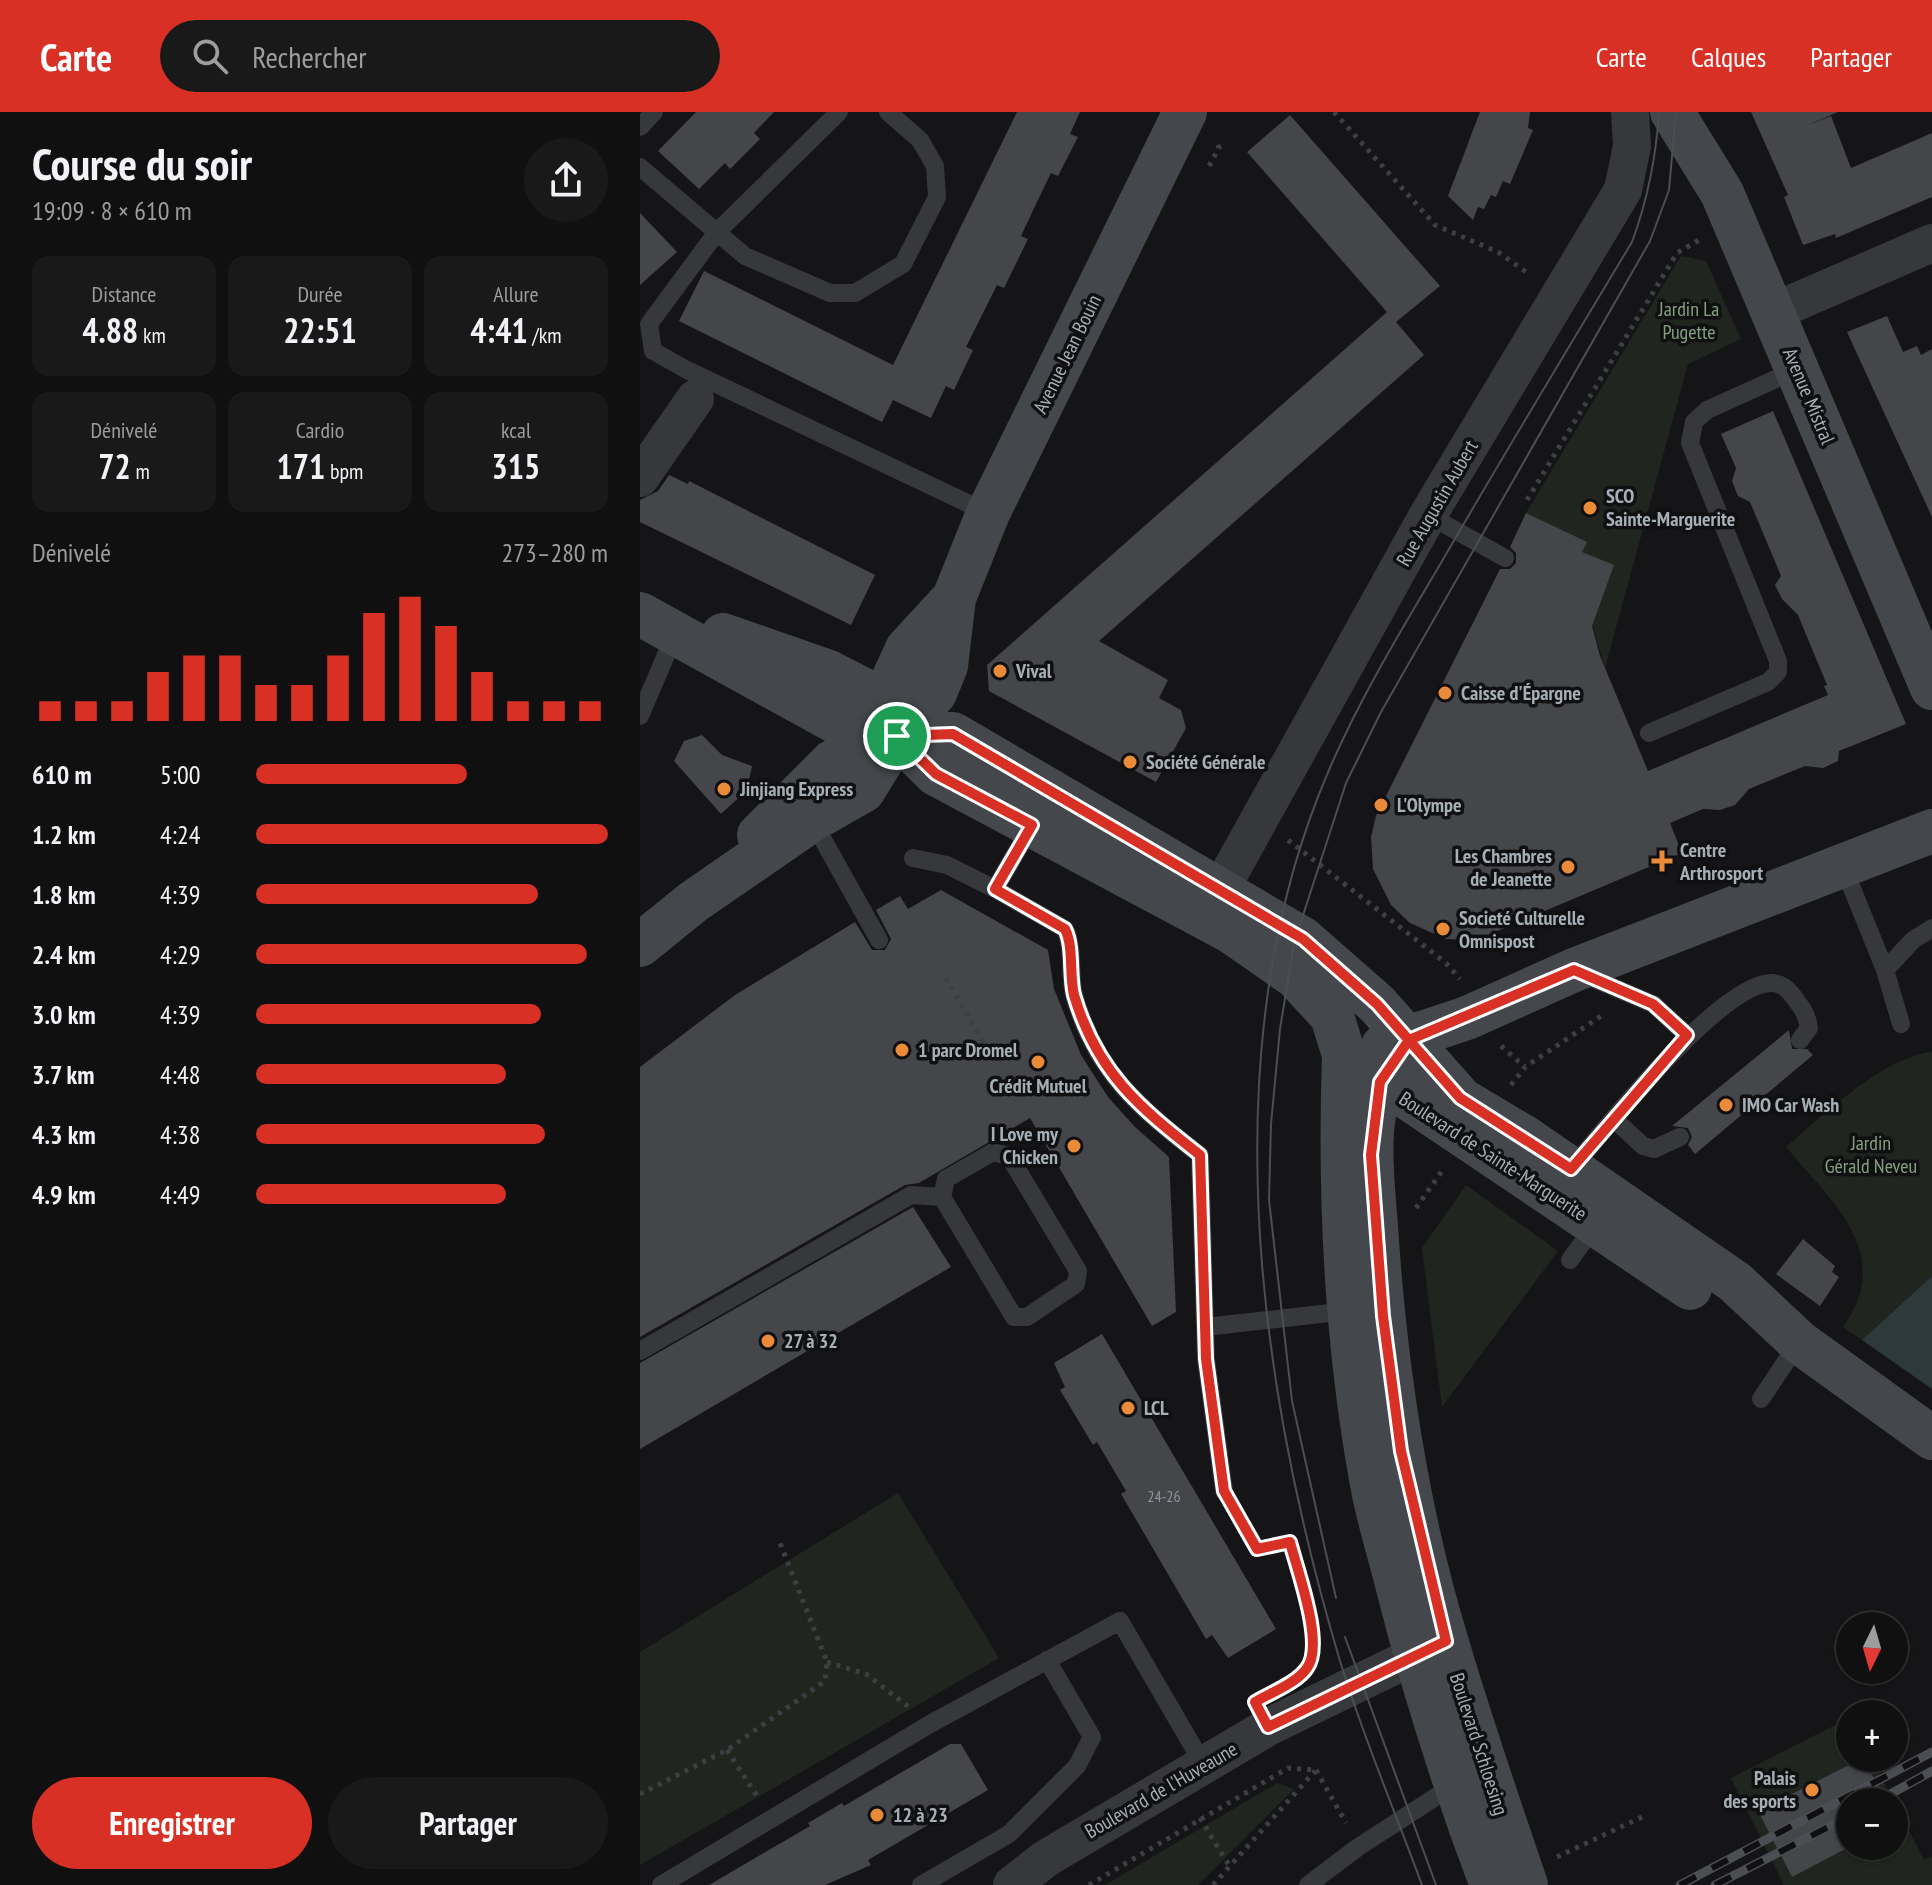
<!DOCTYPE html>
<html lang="fr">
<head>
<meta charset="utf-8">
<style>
	:root { --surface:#101011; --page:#19191a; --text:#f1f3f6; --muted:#9c9d9f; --line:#303031; --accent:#d93025 }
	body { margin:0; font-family:"PT Sans Narrow",sans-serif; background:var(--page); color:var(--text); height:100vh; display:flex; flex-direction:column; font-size:30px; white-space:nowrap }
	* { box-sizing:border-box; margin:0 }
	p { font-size:26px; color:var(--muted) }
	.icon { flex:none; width:44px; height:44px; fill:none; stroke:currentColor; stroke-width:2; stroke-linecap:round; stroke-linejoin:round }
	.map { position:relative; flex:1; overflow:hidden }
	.panel { display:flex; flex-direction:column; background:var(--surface); width:640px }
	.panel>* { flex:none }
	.needle { width:52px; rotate:185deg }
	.fabs { position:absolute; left:1196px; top:1500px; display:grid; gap:16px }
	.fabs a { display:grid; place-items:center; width:72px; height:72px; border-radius:50%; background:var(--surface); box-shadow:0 2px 6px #0004,0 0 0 2px var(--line); font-size:40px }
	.pin { position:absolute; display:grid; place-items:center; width:68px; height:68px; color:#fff; margin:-34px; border:4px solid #fff; border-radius:50%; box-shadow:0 2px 8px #0007 }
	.round { display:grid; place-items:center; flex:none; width:84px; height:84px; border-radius:42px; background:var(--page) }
	.head { display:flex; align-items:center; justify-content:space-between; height:136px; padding:0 32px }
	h1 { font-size:44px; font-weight:600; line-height:60px }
	.stats { display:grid; grid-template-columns:repeat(3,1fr); gap:12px; height:136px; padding:8px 32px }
	.stats div { display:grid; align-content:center; border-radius:16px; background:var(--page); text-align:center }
	.stats b { font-size:34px; font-weight:600 }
	.stats small { font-size:22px; font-weight:400 }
	.stats p { font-size:22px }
	.chart { height:224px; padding:16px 32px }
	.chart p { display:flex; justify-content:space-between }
	.chart svg { width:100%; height:144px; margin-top:8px; stroke:var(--accent); stroke-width:6 }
	.action { display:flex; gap:16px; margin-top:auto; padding:16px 32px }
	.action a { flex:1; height:92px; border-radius:48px; background:var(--accent); color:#fff; font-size:32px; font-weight:600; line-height:92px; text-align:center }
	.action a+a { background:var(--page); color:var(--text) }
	ul { padding:0 32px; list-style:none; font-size:26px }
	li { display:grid; grid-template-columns:128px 96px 1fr; align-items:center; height:60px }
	li i { height:20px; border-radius:10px; background:var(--accent) }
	header { display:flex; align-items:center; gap:48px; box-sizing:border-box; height:112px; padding:0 40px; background:var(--accent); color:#fff }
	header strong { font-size:38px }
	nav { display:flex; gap:44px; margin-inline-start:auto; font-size:28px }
	.search { width:560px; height:72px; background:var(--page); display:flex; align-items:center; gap:20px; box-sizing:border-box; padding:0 28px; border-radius:44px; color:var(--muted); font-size:30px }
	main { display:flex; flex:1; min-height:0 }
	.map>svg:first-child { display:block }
	.green { fill:#20261f }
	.water { fill:#2e393c }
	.building { fill:#44464a }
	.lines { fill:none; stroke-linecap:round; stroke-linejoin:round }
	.path { stroke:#3c3f43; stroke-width:5; stroke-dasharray:4 6; stroke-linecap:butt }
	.lane { stroke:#36383c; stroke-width:18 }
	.street { stroke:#36383c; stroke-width:38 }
	.secondary { stroke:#44474b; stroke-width:44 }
	.tram { stroke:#4b4e52; stroke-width:2 }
	.rail-casing { stroke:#4b4e52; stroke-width:9 }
	.rail { stroke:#101012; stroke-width:6; stroke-dasharray:18; stroke-linecap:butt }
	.route-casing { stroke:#fff; stroke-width:16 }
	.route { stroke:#d93025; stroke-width:10 }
	.poi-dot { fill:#ea8b3a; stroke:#101012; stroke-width:3 }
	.labels { text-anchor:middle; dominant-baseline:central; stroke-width:7; stroke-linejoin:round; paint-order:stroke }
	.number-label { font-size:16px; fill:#8e959b }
	.park-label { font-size:20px; fill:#84a17f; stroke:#101012 }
	.street-label { font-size:20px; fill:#a7afb6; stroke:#101012 }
	.poi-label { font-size:20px; font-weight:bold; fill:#a7afb6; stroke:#101012; text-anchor:start }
</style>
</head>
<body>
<header>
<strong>Carte</strong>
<div class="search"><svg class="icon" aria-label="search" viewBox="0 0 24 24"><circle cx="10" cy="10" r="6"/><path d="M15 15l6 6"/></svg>Rechercher</div>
<nav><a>Carte</a><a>Calques</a><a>Partager</a></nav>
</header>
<main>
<section class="panel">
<div class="head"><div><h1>Course du soir</h1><p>19:09 · 8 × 610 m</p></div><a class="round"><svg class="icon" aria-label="share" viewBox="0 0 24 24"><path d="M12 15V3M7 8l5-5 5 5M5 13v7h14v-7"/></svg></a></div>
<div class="stats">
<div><p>Distance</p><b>4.88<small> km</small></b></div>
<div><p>Durée</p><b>22:51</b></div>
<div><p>Allure</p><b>4:41<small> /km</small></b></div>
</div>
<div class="stats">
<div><p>Dénivelé</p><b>72<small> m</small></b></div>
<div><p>Cardio</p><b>171<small> bpm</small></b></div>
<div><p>kcal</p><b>315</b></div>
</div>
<div class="chart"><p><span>Dénivelé</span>273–280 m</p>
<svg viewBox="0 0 160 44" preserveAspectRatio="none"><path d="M5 44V38M15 44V38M25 44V38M35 44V29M45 44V24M55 44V24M65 44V33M75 44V33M85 44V24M95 44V11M105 44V6M115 44V15M125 44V29M135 44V38M145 44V38M155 44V38"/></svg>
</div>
<ul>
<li><b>610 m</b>5:00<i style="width:60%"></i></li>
<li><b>1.2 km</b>4:24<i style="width:100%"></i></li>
<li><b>1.8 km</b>4:39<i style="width:80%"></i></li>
<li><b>2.4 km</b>4:29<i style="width:94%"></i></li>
<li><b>3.0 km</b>4:39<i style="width:81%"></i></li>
<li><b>3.7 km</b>4:48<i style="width:71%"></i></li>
<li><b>4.3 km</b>4:38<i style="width:82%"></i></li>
<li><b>4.9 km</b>4:49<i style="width:71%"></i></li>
</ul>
<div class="action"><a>Enregistrer</a><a>Partager</a></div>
</section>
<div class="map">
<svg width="1292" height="1773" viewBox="0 0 1292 1773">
	<rect width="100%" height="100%" fill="#151517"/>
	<path class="green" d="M1041 144 1066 149 1101 227 1048 252 965 556 944 485 886 401Z
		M1292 940V1164L1222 1228 1203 1215C1256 1141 1191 1089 1146 1035 1184 1003 1243 945 1292 940Z
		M826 1073 918 1139 802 1295 782 1136Z
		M258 1381 359 1546 0 1753V1540Z
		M1209 1606 1210 1646H1231L1254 1690H1210V1734H1254V1690L1284 1748 1292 1744V1773H1144L1091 1666Z
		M637 1671 654 1677 558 1773H465Z"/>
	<path class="water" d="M1292 1164V1277L1222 1228Z"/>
	<path class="building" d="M56 0H134L114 21 120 27 90 57 85 51 59 77 18 39Z
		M377 0H440L430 22 438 25 418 64 411 61 396 92 381 124 388 127 364 176 357 173 326 235 333 238 314 278 306 274 291 306 253 288 242 310 39 209 64 159 253 253Z
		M840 0H890L888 16 893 18 870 72 863 69 856 85 851 83 844 97 838 95 833 108 808 84Z
		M1111 0H1198L1168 13 1191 4 1211 56 1292 21V85L1196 126 1195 122 1163 133 1144 85 1148 83Z
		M650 3 800 174 756 210 784 243 459 529 528 568 519 586 541 598 546 616 516 670 349 579 347 553 747 200 607 40Z
		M0 101 37 140 0 173Z
		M1247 204 1263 240 1277 234 1281 243 1292 237V405L1207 220Z
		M1133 299 1266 612 1199 639 1198 649 1183 656 1165 654 1109 677 1095 693 1080 698 1063 697 1030 711 1042 741 836 828 806 827 770 811 751 793 733 757 731 725 736 704 860 457H870L876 451V441L870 435 886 401 947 430 942 440 974 453 952 514 960 544 1008 659 1188 583 1184 574 1187 573 1158 503 1142 487 1135 473 1141 464 1110 390 1098 384 1092 369 1096 356 1081 322Z
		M29 363 48 372 49 369 235 463 211 513 0 410V388L18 379Z
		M62 623 82 643 112 654 107 678 81 702 34 649 44 629Z
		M301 778 408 838 414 877 441 943 468 985 495 1015 529 1045 536 1200 512 1214 390 1006 279 1071 265 1073 0 1225V955L95 883 215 810 232 838H245L251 827 236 798 260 784 268 797Z
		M1149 918 1152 937H1167L1173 943 1055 1042 1048 1033 1052 1025 1048 1016 1032 1014Z
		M273 1095 311 1155 0 1337V1251Z
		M1163 1127 1195 1154 1192 1160 1199 1165 1180 1194 1136 1162Z
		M462 1222 636 1517 588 1546 572 1523 566 1527 481 1382 486 1379 457 1330 453 1333 420 1278 425 1275 414 1251Z
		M310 1632H321L348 1678 228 1748 231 1753 185 1773H69L170 1714 168 1711 202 1691 204 1694Z
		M1223 1646 1247 1690H1210L1211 1734 1152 1765 1118 1699Z"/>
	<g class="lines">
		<path class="path" d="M694 0 795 113 858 140 889 162
			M569 54 579 36 577 30
			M887 388 1037 141 1059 128
			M648 728 806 851 820 867
			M306 866 353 947
			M861 934 885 955
			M871 973 885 955 964 902
			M776 1096 802 1059
			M596 1400 617 1437 650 1430C658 1461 682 1522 669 1552
			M187 1550 226 1562 269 1595
			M87 1638 117 1684
			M676 1658 706 1711
			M0 1682 87 1638 185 1569 187 1550 138 1426
			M560 1706 590 1755
			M917 1745 1004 1704
			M449 1773 648 1656 676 1658
			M573 1773 675 1659"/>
		<path class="lane" d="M199 0 77 120 9 212 13 239 47 258 348 401
			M0 15 14 0
			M0 55 105 144 190 181H215L263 152 297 85 295 54 280 28 248 0
			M788 403 865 446
			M0 604 35 522
			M1009 621 1128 570 1138 560V549L1050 331 1054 310 1067 298 1158 257
			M172 708 239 828
			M392 713 355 777 425 817C434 835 429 862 434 883 456 961 499 995 560 1043L565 1215
			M273 746 307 753 355 777
			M1203 754 1245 858
			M940 861 1013 892 1047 923
			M1261 912 1245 858 1273 828 1292 816
			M974 1007 1003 1034 1014 1037 1040 1025
			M353 1040 369 1044 438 1159 436 1172 387 1205H374L302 1085 306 1067Z
			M931 1057C965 1017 1083 868 1133 871 1143 872 1147 877 1153 884 1162 896 1167 902 1169 916L1160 928
			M930 1148 956 1112
			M0 1239 271 1083 302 1085
			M1121 1287 1159 1230
			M584 1379 566 1247 565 1215 708 1199
			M21 1773 290 1612 480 1509 563 1652
			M281 1773 369 1722 437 1654 452 1625 407 1548
			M668 1773 717 1736 817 1671"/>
		<path class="street" d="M1133 200 1292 131
			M0 366 55 287
			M580 778 788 403 983 78 992 34 990 0
			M372 1773 405 1747 628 1615 803 1530"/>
		<path class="secondary" d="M1032 0 1082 81 1292 576
			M0 502 198 611 257 624 313 622 663 827 737 892 822 988 886 1026 1095 1170 1159 1230 1292 1326
			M83 523 189 560 224 578 257 624 296 662 590 819 656 865 692 904 704 943 1050 1176
			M257 624 254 565 267 537 314 486
			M119 723 192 650 257 624
			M0 833 53 790 172 708 223 679 257 624 295 581 306 554 314 486 348 401 545 0
			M743 934 827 906 934 858 1292 719
			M704 943C699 1087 706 1230 732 1372 738 1406 749 1439 757 1472 783 1575 814 1674 852 1773
			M754 950C722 995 732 1062 736 1114 745 1255 766 1397 807 1531 831 1613 859 1693 886 1773"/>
		<path class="tram" d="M696 1486 652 1289 629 1088 631 1012 640 917 654 831 706 671 741 600 1010 129 1029 78 1036 0
			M705 1525 796 1773
			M782 1773C755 1699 723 1625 700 1549 617 1270 570 933 689 658 719 588 759 522 798 456 861 347 927 238 992 130 1008 87 1016 46 1019 0"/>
		<defs>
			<path id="rail" d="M1236 1690 1292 1659
				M1040 1773 1292 1640
				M1075 1773 1210 1704"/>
		</defs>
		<use href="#rail" class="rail-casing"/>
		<use href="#rail" class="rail"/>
	</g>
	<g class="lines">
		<defs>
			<path id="route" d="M257 624 296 662 392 713 355 777 425 817C434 835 429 862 434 883 457 961 499 995 560 1043L566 1247 584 1379 617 1437 650 1430C657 1458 685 1532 667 1556 657 1571 630 1581 615 1590L628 1615 806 1529 761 1339 743 1204 731 1043 740 970 769 928 934 858 1013 892 1047 923 931 1057 820 986 737 892 663 827 313 622 257 624"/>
		</defs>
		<use href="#route" class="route-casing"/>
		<use href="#route" class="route"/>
	</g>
	<g class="poi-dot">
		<circle cx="950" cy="396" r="8"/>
		<circle cx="360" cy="559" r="8"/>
		<circle cx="805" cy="581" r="8"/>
		<circle cx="490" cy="650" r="8"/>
		<circle cx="84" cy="677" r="8"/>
		<circle cx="741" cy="693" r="8"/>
		<path d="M1018 737h8v8h8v8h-8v8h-8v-8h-8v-8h8z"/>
		<circle cx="928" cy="755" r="8"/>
		<circle cx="803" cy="817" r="8"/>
		<circle cx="262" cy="938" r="8"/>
		<circle cx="398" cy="950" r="8"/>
		<circle cx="1086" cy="993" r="8"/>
		<circle cx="434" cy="1034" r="8"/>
		<circle cx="128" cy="1229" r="8"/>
		<circle cx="488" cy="1296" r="8"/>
		<circle cx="1172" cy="1678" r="8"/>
		<circle cx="237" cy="1703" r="8"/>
	</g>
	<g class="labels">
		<g class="number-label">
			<text x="524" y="1384">24-26</text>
		</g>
		<g class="park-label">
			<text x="1049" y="197">Jardin La<tspan x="1049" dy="23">Pugette</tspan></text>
			<text x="1231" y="1031">Jardin<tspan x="1231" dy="23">Gérald Neveu</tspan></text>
		</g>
		<g class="street-label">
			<text transform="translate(427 242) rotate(-64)">Avenue Jean Bouin</text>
			<text transform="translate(1169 284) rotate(67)">Avenue Mistral</text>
			<text transform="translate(797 391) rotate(-60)">Rue Augustin Aubert</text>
			<text transform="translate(853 1044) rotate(33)">Boulevard de Sainte-Marguerite</text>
			<text transform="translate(839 1632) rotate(72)">Boulevard Schloesing</text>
			<text transform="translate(521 1678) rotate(-30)">Boulevard de l'Huveaune</text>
		</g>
		<g class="poi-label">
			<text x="966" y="384">SCO<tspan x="966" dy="23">Sainte-Marguerite</tspan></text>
			<text x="376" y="559">Vival</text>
			<text x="821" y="581">Caisse d'Épargne</text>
			<text x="506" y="650">Société Générale</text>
			<text x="100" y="677">Jinjiang Express</text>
			<text x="757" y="693">L'Olympe</text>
			<text x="1040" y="738">Centre<tspan x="1040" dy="23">Arthrosport</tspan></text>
			<text x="912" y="744" text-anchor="end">Les Chambres<tspan x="912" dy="23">de Jeanette</tspan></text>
			<text x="819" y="806">Societé Culturelle<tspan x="819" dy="23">Omnispost</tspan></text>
			<text x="278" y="938">1 parc Dromel</text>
			<text x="398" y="974" text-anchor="middle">Crédit Mutuel</text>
			<text x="1102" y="993">IMO Car Wash</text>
			<text x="418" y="1022" text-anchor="end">I Love my<tspan x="418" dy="23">Chicken</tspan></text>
			<text x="144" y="1229">27 à 32</text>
			<text x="504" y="1296">LCL</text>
			<text x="1156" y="1666" text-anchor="end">Palais<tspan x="1156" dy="23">des sports</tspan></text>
			<text x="253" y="1703">12 à 23</text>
		</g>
	</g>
</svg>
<div class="fabs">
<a><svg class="needle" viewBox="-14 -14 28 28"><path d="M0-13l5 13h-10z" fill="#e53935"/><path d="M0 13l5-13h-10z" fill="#9c9d9f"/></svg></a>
<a>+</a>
<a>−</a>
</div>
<div class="pin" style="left:257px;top:624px;background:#1e9e55"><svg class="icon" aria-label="arrive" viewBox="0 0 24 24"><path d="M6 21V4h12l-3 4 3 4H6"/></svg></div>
</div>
</main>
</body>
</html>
